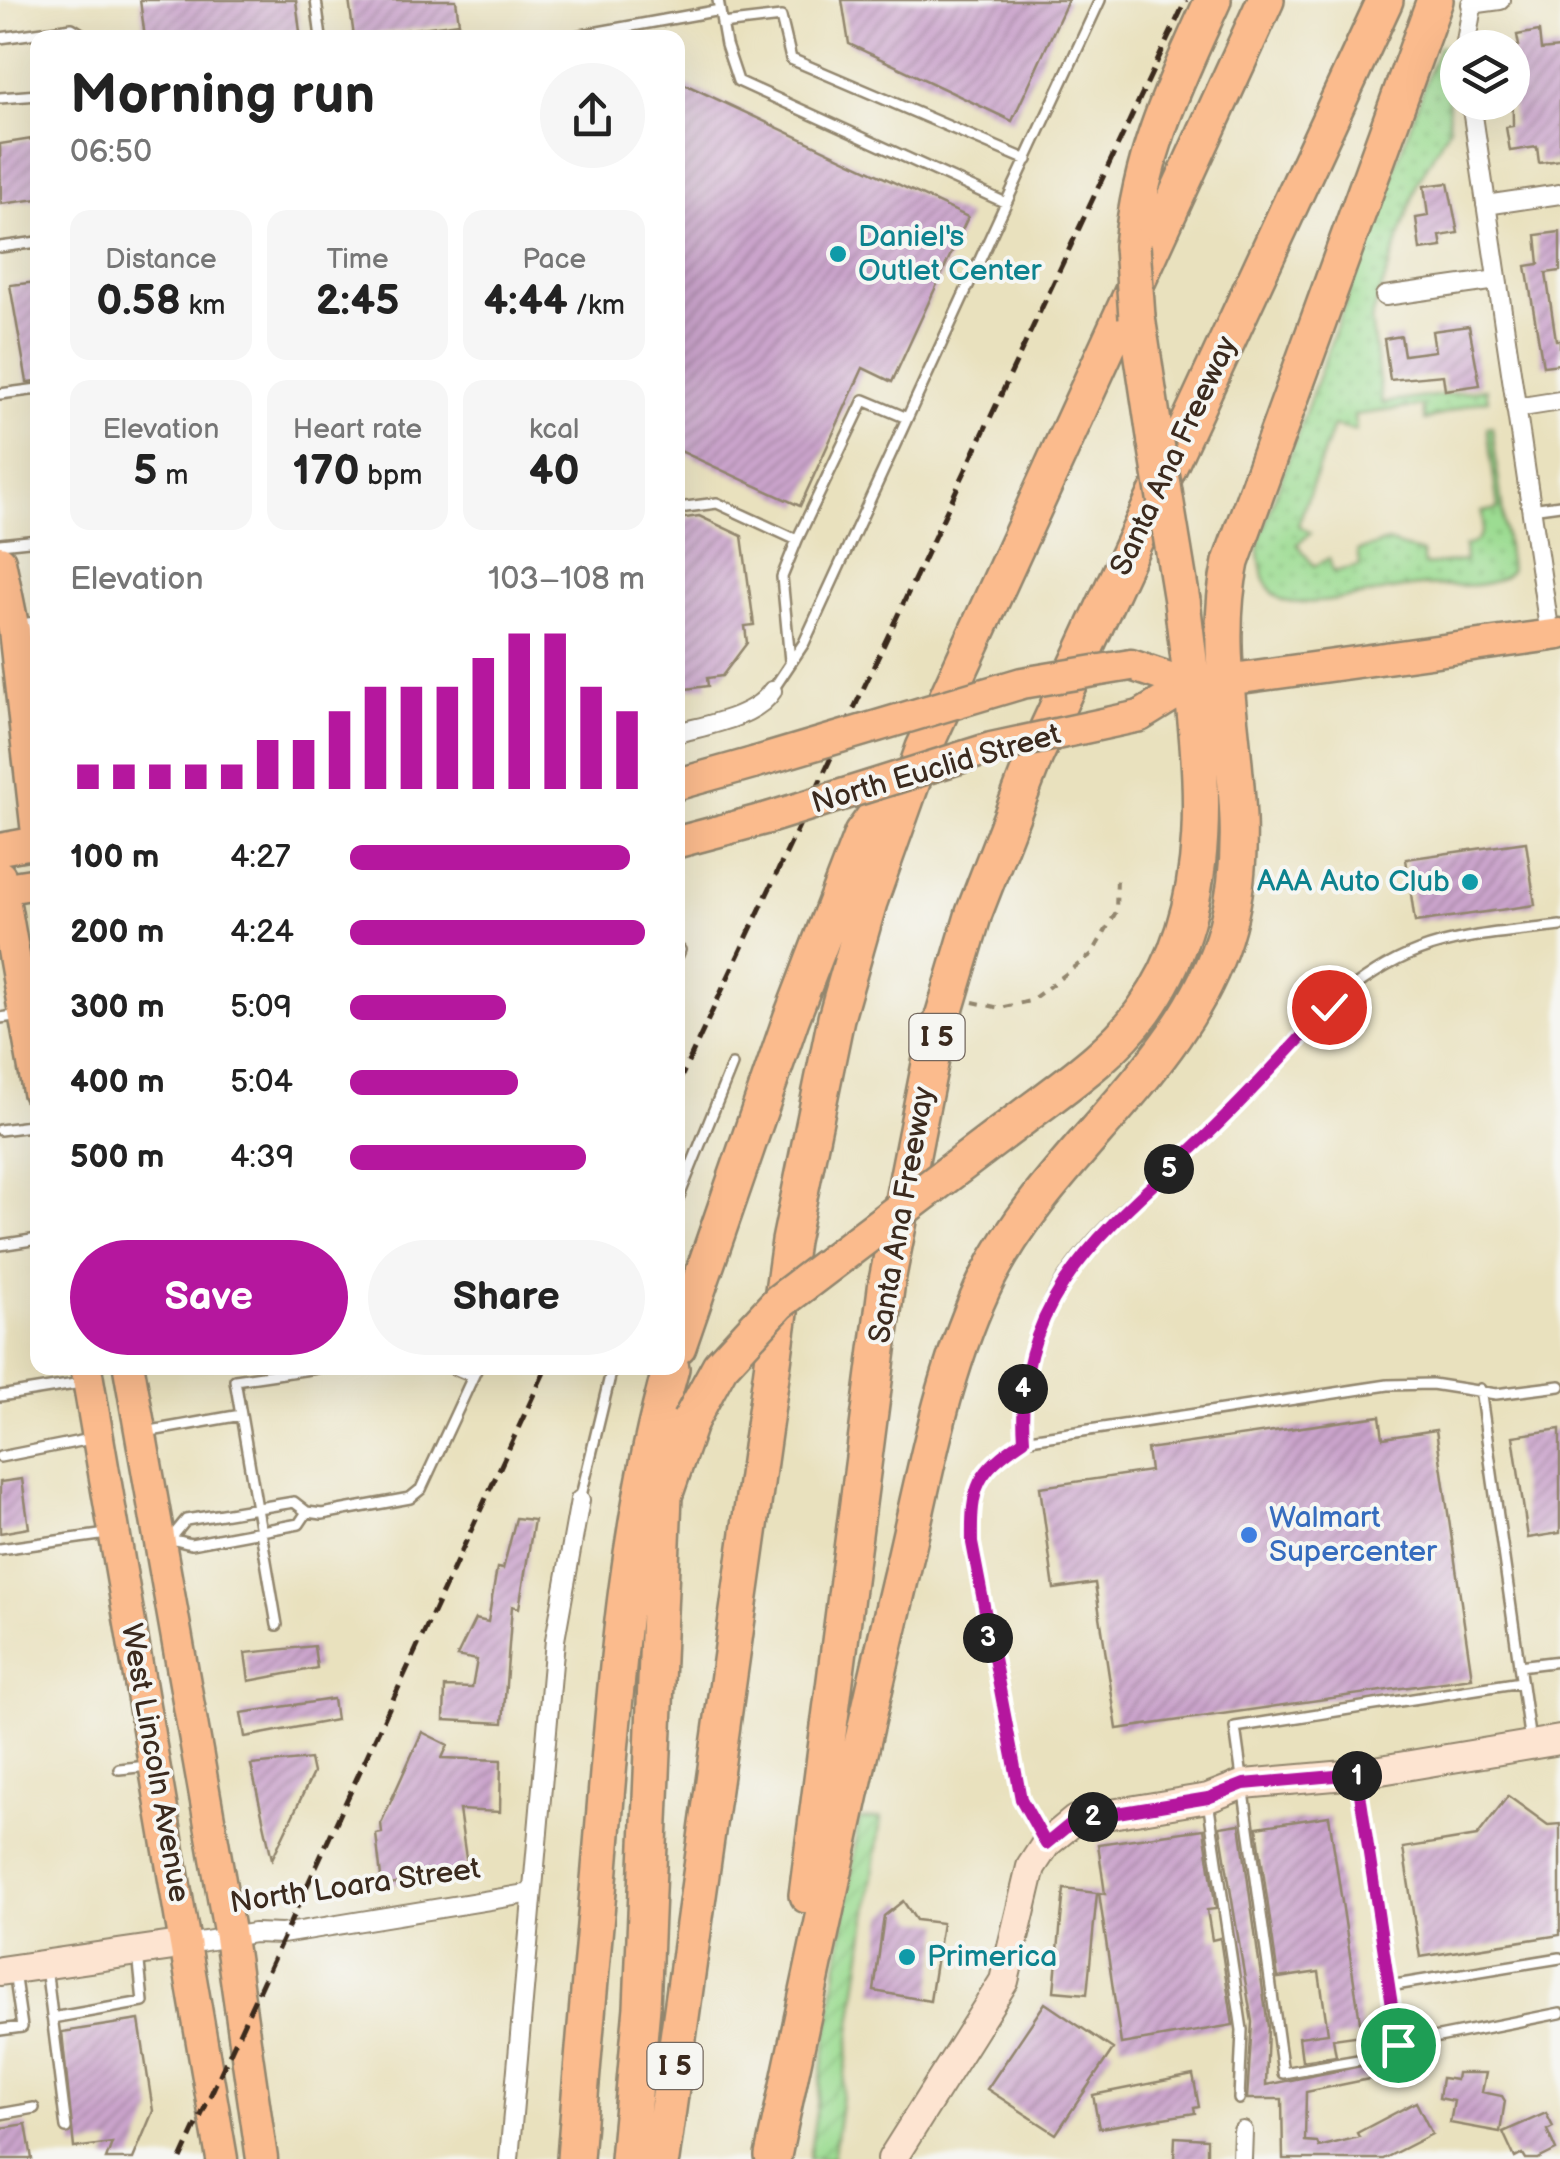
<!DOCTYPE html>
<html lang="en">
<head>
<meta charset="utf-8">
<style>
	:root { --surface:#fff; --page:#f6f6f6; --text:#222; --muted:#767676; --accent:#b5179e }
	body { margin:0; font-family:"Balsamiq Sans",sans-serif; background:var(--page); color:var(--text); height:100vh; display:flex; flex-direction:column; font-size:38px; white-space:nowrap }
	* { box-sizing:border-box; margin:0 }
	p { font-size:32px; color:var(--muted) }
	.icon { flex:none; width:55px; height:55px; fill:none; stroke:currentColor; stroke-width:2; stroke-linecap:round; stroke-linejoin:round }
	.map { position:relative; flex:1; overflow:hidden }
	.panel { position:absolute; left:30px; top:30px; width:655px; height:1345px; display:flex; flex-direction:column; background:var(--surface); border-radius:20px; box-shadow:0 10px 40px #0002 }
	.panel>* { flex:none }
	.fabs { position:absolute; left:1440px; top:30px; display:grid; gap:20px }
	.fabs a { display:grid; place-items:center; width:90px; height:90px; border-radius:50%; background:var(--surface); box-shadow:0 10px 40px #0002; font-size:50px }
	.pin { position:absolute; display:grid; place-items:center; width:85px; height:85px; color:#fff; margin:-42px; border:5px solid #fff; border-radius:50%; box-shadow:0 2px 10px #0007 }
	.km { position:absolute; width:50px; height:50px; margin:-25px; border-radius:50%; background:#222; color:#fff; font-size:28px; line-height:50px; text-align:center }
	.round { display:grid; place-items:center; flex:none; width:105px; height:105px; border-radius:52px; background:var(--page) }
	.head { display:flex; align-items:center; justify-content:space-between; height:170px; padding:0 40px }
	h1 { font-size:55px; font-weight:600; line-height:75px }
	.stats { display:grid; grid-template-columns:repeat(3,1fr); gap:15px; height:170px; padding:10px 40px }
	.stats div { display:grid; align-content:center; border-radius:20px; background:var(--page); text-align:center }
	.stats b { font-size:42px; font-weight:600 }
	.stats small { font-size:28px; font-weight:400 }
	.stats p { font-size:28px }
	.chart { height:280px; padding:20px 40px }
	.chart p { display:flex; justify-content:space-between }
	.chart svg { width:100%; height:180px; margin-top:10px; stroke:var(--accent); stroke-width:6 }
	.action { display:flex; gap:20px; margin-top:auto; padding:20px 40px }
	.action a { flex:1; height:115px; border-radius:60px; background:var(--accent); color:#fff; font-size:40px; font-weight:600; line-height:115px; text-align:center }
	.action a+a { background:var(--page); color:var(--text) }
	ul { padding:0 40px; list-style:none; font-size:32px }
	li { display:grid; grid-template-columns:160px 120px 1fr; align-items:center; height:75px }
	li i { height:25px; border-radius:12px; background:var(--accent) }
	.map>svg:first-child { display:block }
	.grass { fill:url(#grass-dots); stroke:#6c8358; stroke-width:2.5 }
	.garden { fill:url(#garden-furrows); stroke:#6c8358; stroke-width:2.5 }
	.building { fill:url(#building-hatch) }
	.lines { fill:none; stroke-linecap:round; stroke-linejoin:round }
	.lane-casing { stroke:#92866e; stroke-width:14 }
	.street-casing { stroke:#92866e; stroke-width:22 }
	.secondary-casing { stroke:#92866e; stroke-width:32 }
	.primary-casing { stroke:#92866e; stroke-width:35 }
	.highway-casing { stroke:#92866e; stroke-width:40 }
	.path { stroke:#92866e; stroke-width:4; stroke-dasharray:8 8; stroke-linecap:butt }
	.lane { stroke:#fff; stroke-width:9 }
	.street { stroke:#fff; stroke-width:18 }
	.secondary { stroke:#fde4d1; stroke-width:28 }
	.primary { stroke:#fbbb8d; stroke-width:30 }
	.highway { stroke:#fbbb8d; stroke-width:35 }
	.rail { stroke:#3b2a1e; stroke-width:5; stroke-dasharray:15 8; stroke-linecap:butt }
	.primary-bridge-casing { stroke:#92866e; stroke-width:35; stroke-linecap:butt }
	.highway-bridge-casing { stroke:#92866e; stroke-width:40; stroke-linecap:butt }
	.primary-bridge { stroke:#fbbb8d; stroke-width:30 }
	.highway-bridge { stroke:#fbbb8d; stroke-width:35 }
	.route-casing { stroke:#fff; stroke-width:20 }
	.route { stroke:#b5179e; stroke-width:12 }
	.culture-dot { fill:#0f9aa8; stroke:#f6f6f2; stroke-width:4 }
	.shop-dot { fill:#3f7fe0; stroke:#f6f6f2; stroke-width:4 }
	.labels { text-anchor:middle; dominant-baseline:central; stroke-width:8; stroke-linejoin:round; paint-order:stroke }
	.shield { fill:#f6f6f2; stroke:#73675e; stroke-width:2.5 }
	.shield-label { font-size:28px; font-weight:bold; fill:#3b2a1e }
	.culture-label { font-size:30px; fill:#0d838f; stroke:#f6f6f2; text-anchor:start }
	.street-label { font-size:30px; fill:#3b2a1e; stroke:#f6f6f2 }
	.shop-label { font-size:30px; fill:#366cbe; stroke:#f6f6f2; text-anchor:start }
</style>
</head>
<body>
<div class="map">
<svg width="1560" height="2159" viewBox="0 0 1560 2159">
	<defs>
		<pattern id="grass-dots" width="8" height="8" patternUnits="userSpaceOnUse" patternTransform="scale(2.5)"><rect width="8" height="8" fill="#9cdc92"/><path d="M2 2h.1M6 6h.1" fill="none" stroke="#87bd7d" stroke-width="1.8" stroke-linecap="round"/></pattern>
		<pattern id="garden-furrows" width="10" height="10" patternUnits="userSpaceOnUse" patternTransform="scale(2.5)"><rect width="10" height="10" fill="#9cdc92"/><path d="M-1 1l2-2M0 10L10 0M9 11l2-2" fill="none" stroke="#87bd7d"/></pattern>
		<pattern id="building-hatch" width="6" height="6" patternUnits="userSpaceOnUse" patternTransform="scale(2.5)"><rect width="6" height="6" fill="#cba4cc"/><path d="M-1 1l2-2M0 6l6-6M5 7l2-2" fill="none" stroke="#a686a5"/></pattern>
	</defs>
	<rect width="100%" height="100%" fill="#f6f6f2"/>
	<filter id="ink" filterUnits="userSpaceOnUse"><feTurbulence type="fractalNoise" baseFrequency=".01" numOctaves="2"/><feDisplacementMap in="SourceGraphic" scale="20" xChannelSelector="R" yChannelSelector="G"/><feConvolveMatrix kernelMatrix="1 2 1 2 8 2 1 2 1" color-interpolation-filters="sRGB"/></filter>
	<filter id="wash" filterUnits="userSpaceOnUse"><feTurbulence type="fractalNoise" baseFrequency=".0048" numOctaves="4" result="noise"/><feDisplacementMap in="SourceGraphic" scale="40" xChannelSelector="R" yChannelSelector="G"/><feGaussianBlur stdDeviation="2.25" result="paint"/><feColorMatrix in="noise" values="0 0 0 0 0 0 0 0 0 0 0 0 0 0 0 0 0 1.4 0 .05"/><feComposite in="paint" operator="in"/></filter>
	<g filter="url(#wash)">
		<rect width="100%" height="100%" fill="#e9e1be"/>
		<path class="grass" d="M1439 46H1446L1449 127 1418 182 1371 320 1382 403 1486 389 1488 400C1459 404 1448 415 1425 420L1422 406 1354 415 1356 431 1333 426 1298 525 1311 533 1297 544 1314 566 1329 558 1333 572 1360 566 1357 551 1387 542 1422 553 1424 565 1465 561 1464 546C1482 543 1485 528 1482 512L1498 509 1487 427H1492L1510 571C1493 592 1447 584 1421 586 1382 589 1326 607 1289 602 1264 598 1256 557 1260 537Z"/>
		<path class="garden" d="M881 1818 833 2159H809L859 1819Z"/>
		<g id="blocks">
			<path class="building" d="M140 0H296L300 32 260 38H145Z
				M349 0H456L459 23 354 37Z
				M842 0H1068L1012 121 849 44Z
				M1539 31 1541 50 1560 48V160L1539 163 1537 147 1510 151 1506 127 1513 126 1512 47 1519 46 1517 35Z
				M678 81 968 217 892 382 863 368 800 506 678 450Z
				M38 138V199L1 204 0 144Z
				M1448 183 1458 233 1440 236 1442 247 1420 250 1416 218 1428 216 1424 186Z
				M1560 232V271L1546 273 1556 340H1560V364L1543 366 1526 266 1539 264 1536 235Z
				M38 282V381L27 382 10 285Z
				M1469 326 1480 385 1445 390 1443 375 1390 380 1384 339 1401 336 1404 355 1435 351 1432 331Z
				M699 516 742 536 754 625 745 626 747 643 722 676 707 678 708 686 678 690V519Z
				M1526 842 1535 905 1415 922 1406 859Z
				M1380 1416 1383 1438 1436 1430 1472 1678 1117 1729 1095 1583 1054 1589 1040 1487 1150 1471 1147 1449Z
				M1560 1429V1533L1528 1538 1513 1436Z
				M22 1479 29 1528 0 1533V1482Z
				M516 1518 534 1520 519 1608 512 1606 503 1723 444 1720 445 1687 472 1688 477 1660 457 1656 475 1619 488 1622 497 1568 503 1569Z
				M314 1646 317 1668 249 1681 245 1653Z
				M333 1699 336 1720 245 1737 241 1713Z
				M422 1732 448 1745 442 1758 501 1760 500 1812 459 1810 468 1872 382 1886 376 1834 382 1833 381 1823Z
				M310 1759 313 1773 272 1859 251 1765Z
				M1508 1796 1548 1825 1560 1824V1935L1420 1957 1403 1848 1477 1836Z
				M1329 1816 1362 2035 1333 2039 1336 2056 1302 2061 1299 2037 1328 2033 1319 1972 1278 1978 1257 1827Z
				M1240 1824 1268 2027 1266 2085 1371 2064 1374 2078 1306 2092 1305 2141 1317 2142 1319 2147 1359 2137 1357 2133 1416 2102 1432 2134 1383 2159H1283L1282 2099H1247L1252 2022 1220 1827Z
				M1204 1829 1216 1909 1207 1910 1212 1940 1220 1938 1233 2025 1121 2044 1099 1893 1105 1894 1098 1844Z
				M1064 1889 1097 1893 1087 1994 1054 1991Z
				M903 1901 916 1920 942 1923 930 2001 874 1991 884 1916Z
				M1045 2003 1113 2049 1056 2134 987 2089Z
				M139 2020 153 2111 133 2159H106L112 2143 74 2148 62 2032Z
				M1457 2073H1486L1482 2092 1502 2096 1505 2101 1500 2132 1450 2123 1454 2101 1439 2098 1442 2078 1456 2080Z
				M1193 2075 1199 2107 1194 2108 1195 2113 1099 2128 1093 2095Z
				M1546 2113 1553 2127 1547 2130 1556 2150 1538 2159H1526L1523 2154 1515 2158 1503 2132Z
				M26 2124 32 2159H0V2128Z
				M1175 2137 1207 2139V2159H1174Z"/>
		</g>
	</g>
	<g filter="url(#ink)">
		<use href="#blocks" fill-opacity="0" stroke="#92866e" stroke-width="2.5"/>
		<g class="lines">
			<defs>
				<path id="lane" d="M316 0 321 38
					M718 0 726 45 738 81 1006 203 804 643 772 691
					M722 24 781 17 791 59 1027 160
					M0 38 72 28 88 38
					M565 38 720 10
					M0 98 38 95
					M1006 203 1100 0
					M0 247 38 242
					M0 394 38 389
					M678 508 717 503 797 540 782 577 790 661
					M1531 509 1560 505
					M797 540 864 400 907 418
					M0 544 38 540
					M678 955 680 950
					M0 1018 21 1015
					M0 1130 38 1125
					M678 1199 732 1065
					M0 1245 38 1239
					M452 1368 473 1377
					M1480 1389 1530 1742
					M0 1396 81 1383
					M145 1432 241 1415
					M1023 1440C1019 1385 1033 1327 1062 1280 1099 1222 1158 1181 1207 1134 1274 1071 1328 985 1418 951 1462 934 1513 932 1560 926
					M0 1457 91 1439
					M580 1500 612 1368
					M307 1512 322 1514 410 1498 421 1489 477 1368
					M167 1538 191 1544 299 1524 307 1512 294 1502 186 1520 172 1537
					M0 1549 107 1534
					M277 1625 235 1380 317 1368
					M1519 1666 1560 1661
					M119 1769 148 1766
					M1357 1776 1398 2045 1560 2013
					M1208 1801 1242 2030 1239 2099
					M1045 1842 1021 1799 972 1543C971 1486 976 1472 1023 1440L1388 1385 1432 1384 1496 1394 1560 1386
					M46 1967 66 2128
					M1389 1986 1560 1958
					M52 2018 143 2002 138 1953
					M0 2030 22 2027 14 1972
					M1364 2059 1283 2073 1235 1727 1521 1682
					M0 2114 34 2108"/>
				<path id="street" d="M1471 4 1500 0
					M1465 48 1473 0
					M1471 102 1550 635
					M1486 205 1560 194
					M1385 296 1497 280
					M1516 408 1560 401
					M14 630 38 626
					M678 733C706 725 756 717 772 691
					M187 1944 254 1933 282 1934 532 1893
					M509 2159 555 1640 580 1500
					M1242 2159 1243 2131"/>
				<path id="secondary" d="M0 1971 187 1944
					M892 2159 1004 1981 1031 1867 1046 1844 1075 1820 1208 1798 1244 1784 1357 1774 1560 1740"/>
				<path id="primary" d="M0 561 14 630 38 842
					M1131 665 1190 685
					M1140 716 1190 685 1560 634
					M678 784 753 763
					M678 842 768 818
					M0 849 38 842
					M0 876 38 1092
					M0 889 38 883
					M86 1368 222 2159
					M129 1368 230 1937 262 2159"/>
				<path id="highway" d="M1132 246C1141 152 1175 84 1213 0
					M1137 317 1156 443
					M1030 1112C1070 1082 1114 1052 1144 1010 1229 892 1197 736 1182 601
					M678 1346 791 1019 862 834 900 782
					M807 1895 887 1281 932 1054 974 913 1035 756 1385 0
					M773 2156C814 1964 854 1772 900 1580 924 1481 942 1369 988 1277 1052 1150 1189 1067 1227 926 1261 804 1205 683 1231 562L1435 0
					M575 2159C583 2050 594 1942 603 1833 616 1676 628 1519 671 1368
					M628 2159 642 2007 664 1496 690 1421
					M661 2159 790 1241 836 1018 869 902 924 748 1266 0"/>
			</defs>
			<use href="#lane" class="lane-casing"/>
			<use href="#street" class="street-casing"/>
			<use href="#secondary" class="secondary-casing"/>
			<use href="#primary" class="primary-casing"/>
			<use href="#highway" class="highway-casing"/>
			<path class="path" d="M973 1002 1000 1008 1030 1001 1092 954 1116 912 1117 877"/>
			<use href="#lane" class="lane"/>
			<use href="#street" class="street"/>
			<use href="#secondary" class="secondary"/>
			<use href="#primary" class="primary"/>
			<use href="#highway" class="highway"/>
			<path class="rail" d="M678 1084 1186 0
				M181 2159 546 1368"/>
			<defs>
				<path id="primary-bridge" d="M753 763 1022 683 1131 665
					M768 818 991 748 1140 716"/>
				<path id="highway-bridge" d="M1132 246 1137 317
					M1156 443 1182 601
					M690 1421 720 1366 779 1302 1030 1112"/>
			</defs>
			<use href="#primary-bridge" class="primary-bridge-casing"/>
			<use href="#highway-bridge" class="highway-bridge-casing"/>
			<use href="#primary-bridge" class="primary-bridge"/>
			<use href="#highway-bridge" class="highway-bridge"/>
		</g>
	</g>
	<g class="lines" filter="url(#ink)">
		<defs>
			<path id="route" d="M1329 1007C1289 1050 1250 1094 1208 1134 1113 1224 1013 1293 1024 1440 976 1472 971 1486 972 1543L1021 1799 1046 1844 1075 1820 1208 1798 1244 1784 1357 1774 1398 2045"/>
		</defs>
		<use href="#route" class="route-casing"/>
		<use href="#route" class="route"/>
	</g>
	<g class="culture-dot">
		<circle cx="838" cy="254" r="10"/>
		<circle cx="1470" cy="882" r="10"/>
		<circle cx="907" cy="1957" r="10"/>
	</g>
	<circle class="shop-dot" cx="1249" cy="1535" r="10"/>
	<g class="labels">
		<g class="shield">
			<rect x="909.5" y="1014" width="55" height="46" rx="8"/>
			<rect x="647.5" y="2043" width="55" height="46" rx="8"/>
		</g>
		<g class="shield-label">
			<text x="937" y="1037">I 5</text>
			<text x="675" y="2066">I 5</text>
		</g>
		<g class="culture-label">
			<text x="858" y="237">Daniel's<tspan x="858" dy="34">Outlet Center</tspan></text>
			<text x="1450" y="882" text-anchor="end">AAA Auto Club</text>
			<text x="927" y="1957">Primerica</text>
		</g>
		<g class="street-label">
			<text transform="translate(1174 456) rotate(-65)">Santa Ana Freeway</text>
			<text transform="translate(936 769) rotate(-16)">North Euclid Street</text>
			<text transform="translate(902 1215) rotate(-80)">Santa Ana Freeway</text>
			<text transform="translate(155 1763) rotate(80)">West Lincoln Avenue</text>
			<text transform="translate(355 1886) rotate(-8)">North Loara Street</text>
		</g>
		<g class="shop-label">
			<text x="1269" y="1518">Walmart<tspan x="1269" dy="34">Supercenter</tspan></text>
		</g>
	</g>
</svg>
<div class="fabs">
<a><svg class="icon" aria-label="layers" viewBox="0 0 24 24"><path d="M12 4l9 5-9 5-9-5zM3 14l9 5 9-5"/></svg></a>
</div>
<div class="pin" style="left:1398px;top:2045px;background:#1e9e55"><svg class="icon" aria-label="arrive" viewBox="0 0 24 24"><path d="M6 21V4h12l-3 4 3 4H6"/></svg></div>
<div class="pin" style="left:1329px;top:1007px;background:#d93025"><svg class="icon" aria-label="check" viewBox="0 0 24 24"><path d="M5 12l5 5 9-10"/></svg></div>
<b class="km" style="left:1357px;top:1776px">1</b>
<b class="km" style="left:1093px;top:1817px">2</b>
<b class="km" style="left:988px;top:1638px">3</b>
<b class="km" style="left:1023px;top:1389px">4</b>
<b class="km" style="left:1169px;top:1169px">5</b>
<section class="panel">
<div class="head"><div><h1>Morning run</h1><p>06:50</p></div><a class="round"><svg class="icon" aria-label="share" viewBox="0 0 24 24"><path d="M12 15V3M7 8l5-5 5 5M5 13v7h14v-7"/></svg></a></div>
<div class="stats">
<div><p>Distance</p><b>0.58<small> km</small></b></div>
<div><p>Time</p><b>2:45</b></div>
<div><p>Pace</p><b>4:44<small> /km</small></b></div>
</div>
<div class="stats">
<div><p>Elevation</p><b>5<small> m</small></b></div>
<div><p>Heart rate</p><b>170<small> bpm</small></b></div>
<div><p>kcal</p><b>40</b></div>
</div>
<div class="chart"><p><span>Elevation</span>103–108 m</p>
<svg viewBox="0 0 160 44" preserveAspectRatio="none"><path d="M5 44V38M15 44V38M25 44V38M35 44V38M45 44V38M55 44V32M65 44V32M75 44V25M85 44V19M95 44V19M105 44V19M115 44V12M125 44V6M135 44V6M145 44V19M155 44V25"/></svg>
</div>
<ul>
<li><b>100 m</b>4:27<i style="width:95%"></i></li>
<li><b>200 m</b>4:24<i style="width:100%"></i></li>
<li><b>300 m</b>5:09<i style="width:53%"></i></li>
<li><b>400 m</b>5:04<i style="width:57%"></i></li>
<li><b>500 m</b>4:39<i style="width:80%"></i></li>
</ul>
<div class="action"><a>Save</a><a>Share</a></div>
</section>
</div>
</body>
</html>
